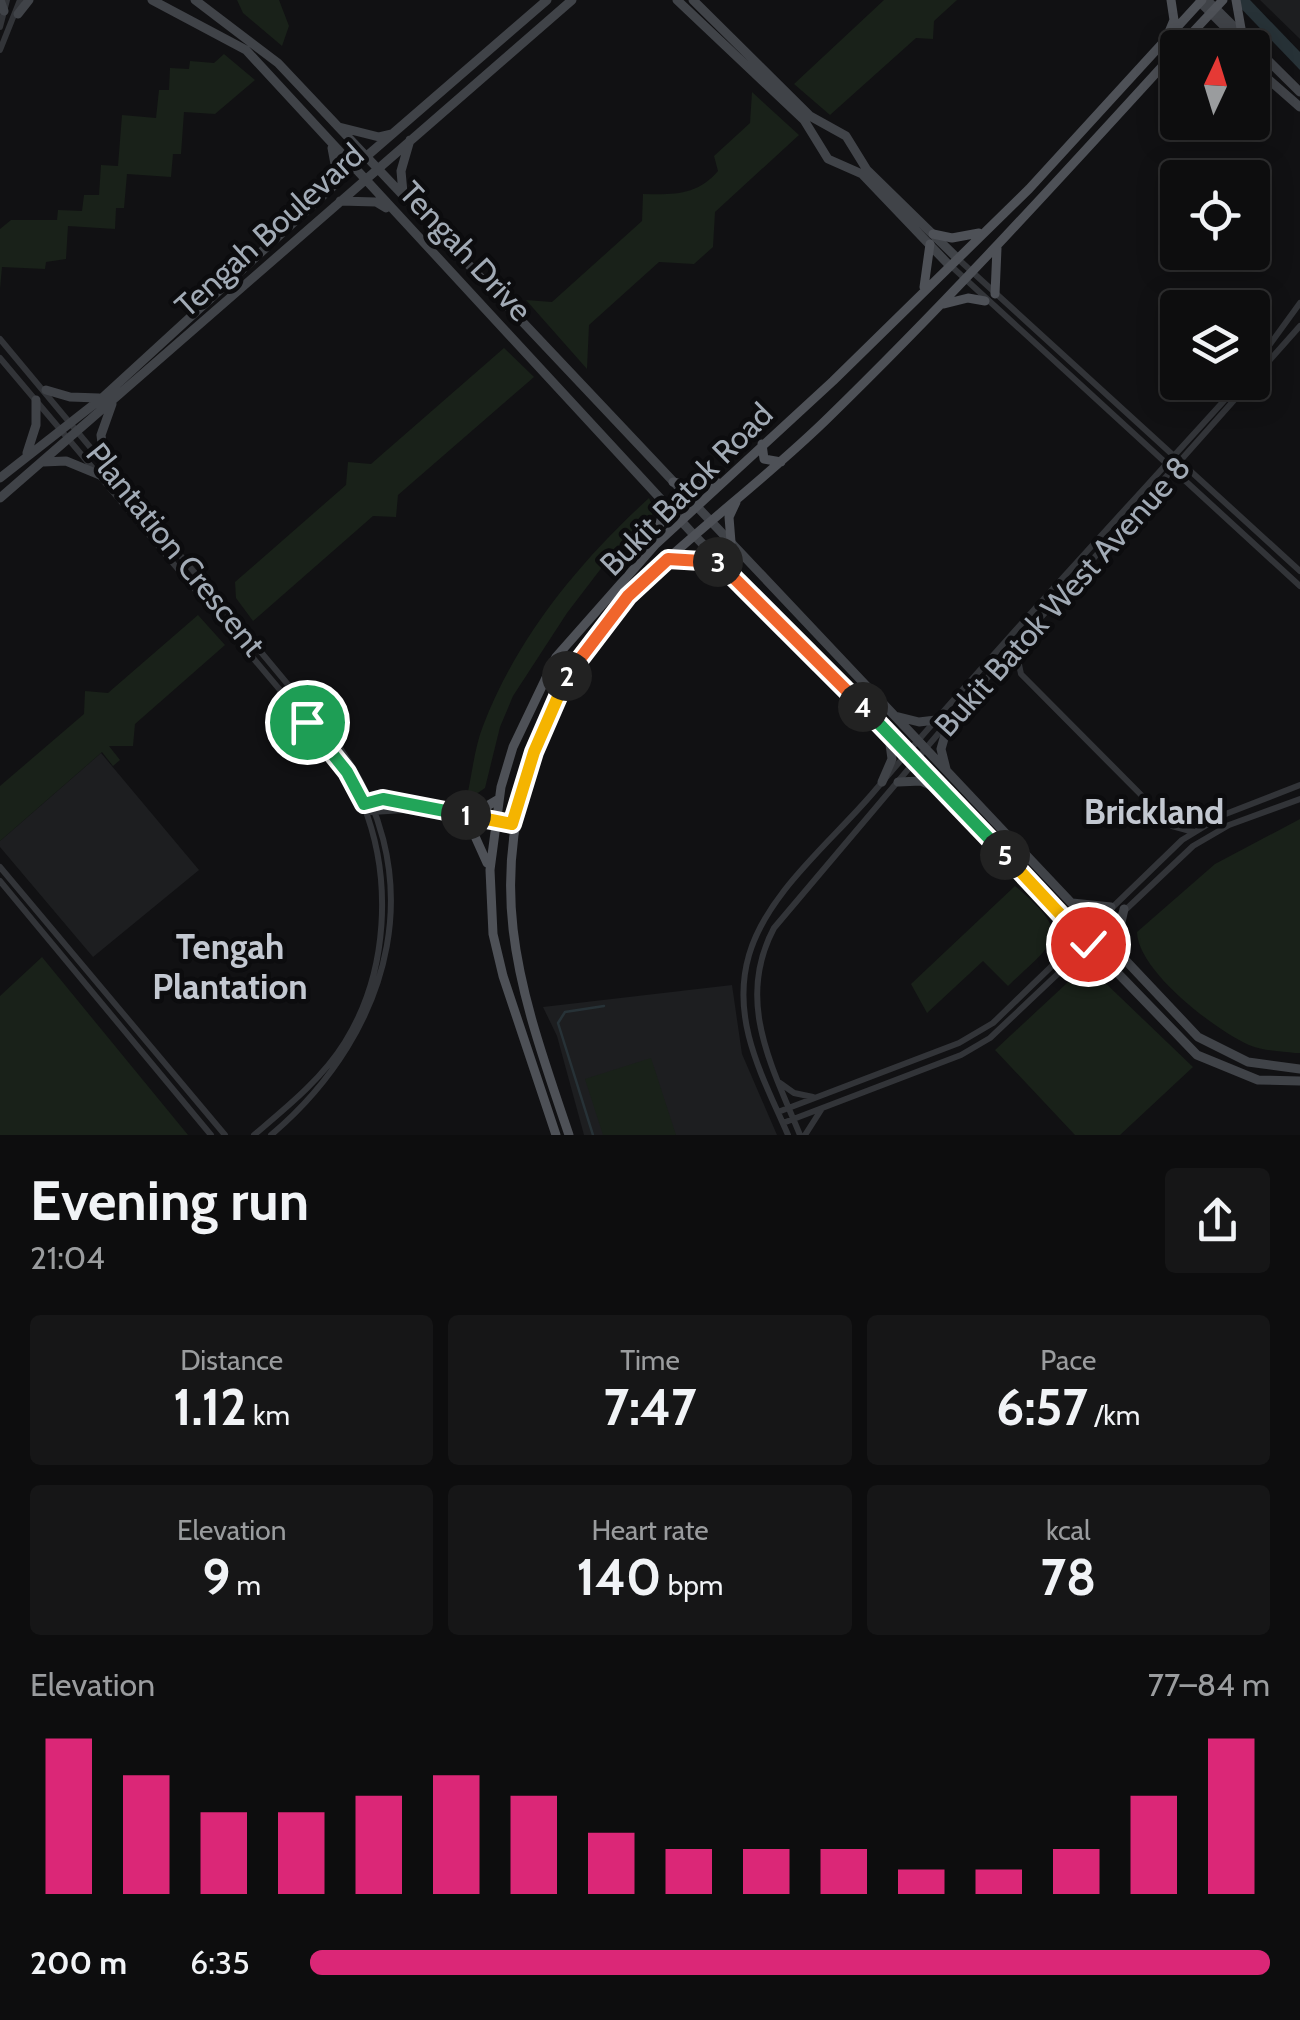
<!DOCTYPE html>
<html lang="en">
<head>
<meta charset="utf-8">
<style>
	:root { --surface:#0d0d0e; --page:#161617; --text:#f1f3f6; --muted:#9a9c9e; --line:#2d2d2e; --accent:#db2777 }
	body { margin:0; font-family:Cabin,sans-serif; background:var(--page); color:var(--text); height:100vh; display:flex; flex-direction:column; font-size:38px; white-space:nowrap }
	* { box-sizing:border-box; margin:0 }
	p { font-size:32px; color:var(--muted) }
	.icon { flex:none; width:55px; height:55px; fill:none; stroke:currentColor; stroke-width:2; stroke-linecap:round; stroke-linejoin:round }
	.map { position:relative; height:1135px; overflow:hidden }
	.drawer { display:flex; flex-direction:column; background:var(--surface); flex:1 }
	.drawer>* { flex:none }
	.needle { width:65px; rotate:4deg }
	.buttons { position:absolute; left:1160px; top:30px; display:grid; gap:20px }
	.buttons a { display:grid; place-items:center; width:110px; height:110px; border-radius:10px; background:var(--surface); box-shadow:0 5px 25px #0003,0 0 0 2px var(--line); font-size:50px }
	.pin { position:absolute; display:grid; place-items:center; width:85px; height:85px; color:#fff; margin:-42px; border:5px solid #fff; border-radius:50%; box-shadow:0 2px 10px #0007 }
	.km { position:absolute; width:50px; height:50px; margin:-25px; border-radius:50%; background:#222; color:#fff; font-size:28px; line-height:50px; text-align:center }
	.round { display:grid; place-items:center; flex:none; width:105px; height:105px; border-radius:10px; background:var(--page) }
	.headline { display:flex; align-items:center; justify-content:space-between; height:170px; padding:0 30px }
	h1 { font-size:55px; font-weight:800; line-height:75px }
	.stats { display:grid; grid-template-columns:repeat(3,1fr); gap:15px; height:170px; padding:10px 30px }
	.stats div { display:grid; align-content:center; border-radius:10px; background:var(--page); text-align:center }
	.stats b { font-size:50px; font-weight:800 }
	.stats small { font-size:28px; font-weight:400 }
	.stats p { font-size:28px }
	.chart { height:280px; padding:20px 30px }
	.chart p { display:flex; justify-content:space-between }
	.chart svg { width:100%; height:180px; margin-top:10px; stroke:var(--accent); stroke-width:6 }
	ul { padding:0 30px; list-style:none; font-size:32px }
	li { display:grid; grid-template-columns:160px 120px 1fr; align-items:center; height:75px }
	li i { height:25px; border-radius:12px; background:var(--accent) }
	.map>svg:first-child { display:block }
	.built { fill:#1d1e20 }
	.green { fill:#192119 }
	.water { fill:#273237 }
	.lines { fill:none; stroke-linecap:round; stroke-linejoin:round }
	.stream { stroke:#273237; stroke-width:2.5 }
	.street { stroke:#323438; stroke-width:6 }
	.secondary { stroke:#404348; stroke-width:9 }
	.primary { stroke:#4e5157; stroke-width:9 }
	.split-1-casing { stroke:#fff; stroke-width:20 }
	.split-2-casing { stroke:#fff; stroke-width:20 }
	.split-3-casing { stroke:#fff; stroke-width:20 }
	.split-4-casing { stroke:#fff; stroke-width:20 }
	.split-5-casing { stroke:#fff; stroke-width:20 }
	.split-6-casing { stroke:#fff; stroke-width:20 }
	.split-1 { stroke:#22a559; stroke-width:12 }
	.split-2 { stroke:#f5b400; stroke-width:12 }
	.split-3 { stroke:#f0652b; stroke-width:12 }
	.split-4 { stroke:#f0652b; stroke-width:12 }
	.split-5 { stroke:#22a559; stroke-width:12 }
	.split-6 { stroke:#f5b400; stroke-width:12 }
	.labels { text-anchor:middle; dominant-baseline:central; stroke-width:9; stroke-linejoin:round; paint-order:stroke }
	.street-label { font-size:32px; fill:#a1aab5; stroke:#0c0c0e }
	.neighbourhood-label { font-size:35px; font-weight:bold; fill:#c3c8d1; stroke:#0c0c0e }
</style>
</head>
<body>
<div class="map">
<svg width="1300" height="1135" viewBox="0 0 1300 1135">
	<rect width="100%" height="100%" fill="#111113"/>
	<path class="built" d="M1260 0H1300V39Z
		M101 753 199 870 93 957 0 847V841Z
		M732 985 742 1054 777 1135H584L557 1036 543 1007Z"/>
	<path class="green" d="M237 0H279L289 26 282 46 243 13Z
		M884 0H957L934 21 933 39 916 38 830 115 794 84Z
		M224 54 255 80 215 114 184 112 181 154H173L171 177 127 174 124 208H116L115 229 68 226 66 259 46 262 45 269 2 267 0 289V229L11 220H57L58 210 82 211 84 195H99L101 165 118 166 122 115 156 118 159 90H169L170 68 189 69 190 61 214 63Z
		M752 92 799 135 715 212 713 247 694 264 659 262 589 325 587 369 526 300 552 302 642 221 643 194C673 195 698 195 718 171L714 156 750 123Z
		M504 348 534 377 398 495 396 517 373 516 253 621 236 598 235 582 346 485 348 462 371 464Z
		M649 498 654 509 650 521 609 558 567 613 513 696 500 727 485 788 466 801C472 776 474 749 483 726 517 637 580 561 649 498Z
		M198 615 225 645 135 724 133 746H109L120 760 113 766 102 752 0 841V786L84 714 85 691 108 693Z
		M1300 819V1053H1295C1281 1051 1263 1051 1249 1045 1215 1030 1138 971 1137 932L1215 864Z
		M1015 886C1074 936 1056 940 1008 986L983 961 927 1013 911 984Z
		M42 957 188 1135H0V996Z
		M1081 970 1096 974 1193 1067 1120 1135H1075L995 1050Z
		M651 1058 676 1135H603L585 1079Z"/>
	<path class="water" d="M1233 0H1250L1300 52V70Z"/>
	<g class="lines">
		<path class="stream" d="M593 1135 558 1023 565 1012 604 1006"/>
		<path class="street" d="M0 27 7 0
			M0 50 20 0
			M957 258 1300 571
			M950 265 1300 586
			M0 339 330 735C437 869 394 1031 271 1135
			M0 358 307 722C328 747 351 773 363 804 393 879 388 973 345 1042 322 1079 287 1107 254 1135
			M1252 369 1300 303
			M1016 650 1021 674 1172 826 1194 832
			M369 802 401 801 513 824
			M372 812 404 810 512 831
			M0 867 225 1135
			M0 881 211 1135
			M780 1083 794 1093 813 1097
			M778 1112 959 1043 993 1023 1182 840 1223 815 1300 785
			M783 1123 961 1055 990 1038 1193 846 1229 825 1300 799
			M788 1135C763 1077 730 1020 749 955 767 893 831 842 872 794 991 654 1117 519 1241 382
			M800 1135C772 1066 735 1001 774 928L949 721 1300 326
			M805 1135 821 1110"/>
		<path class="secondary" d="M0 0 4 11
			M152 0 246 50 694 535 1197 1055 1258 1080 1300 1081
			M195 0 278 63 1198 1037 1248 1062 1300 1069
			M677 0 804 120 828 159 862 174 949 265
			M693 0 810 116 846 136 867 170 956 257
			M1207 0 1300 92
			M1200 2 1226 28 1236 48
			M18 14 29 0
			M1252 65 1300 107
			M339 127 379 137 392 134
			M324 190 335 164 332 148
			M403 193 401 171 410 140
			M340 201 376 202 386 208
			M46 390 70 397 99 398
			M27 453 36 425V400
			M104 460 101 435 112 404
			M43 462 66 461 100 475
			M0 478 102 398 353 168 547 0
			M0 498 572 0
			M895 716 919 722 936 720
			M946 769 941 749 949 721
			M882 782 892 759 889 737
			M898 782 921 781 938 789
			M1072 903 1111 907
			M1122 955 1117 940 1124 909
			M1063 956 1065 919
			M1069 962 1093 961 1107 966"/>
		<path class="primary" d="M1236 0 1242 34
			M1169 32 1174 20 1171 0
			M1183 46 1212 41 1234 46
			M1178 48 1223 0
			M933 234 952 238 979 233
			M924 287 930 244
			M995 294 997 248
			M944 304 968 298 985 301
			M762 444 764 459 781 462
			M673 482 695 487 719 483
			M656 542 665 502
			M731 542 729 517 736 502
			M668 559 702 558 722 563
			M458 813 482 809 499 799
			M469 823 487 863
			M556 1135 503 976 493 934 490 870 501 787 513 747 556 657 655 545 833 381 1029 189 1202 0
			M569 1135C519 987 481 886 542 732 562 681 592 632 631 593 694 531 766 479 829 417 950 299 1064 174 1178 49"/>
	</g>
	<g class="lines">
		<defs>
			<path id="split-1" d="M307 722 347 772 364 804 383 799 466 815"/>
			<path id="split-2" d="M466 815 512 824 534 752 567 676"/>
			<path id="split-3" d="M567 676 628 596 668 559 718 562"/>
			<path id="split-4" d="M718 562 863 707"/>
			<path id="split-5" d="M863 707 1005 855"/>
			<path id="split-6" d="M1005 855 1088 944"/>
		</defs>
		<use href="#split-1" class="split-1-casing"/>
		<use href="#split-2" class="split-2-casing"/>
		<use href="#split-3" class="split-3-casing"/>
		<use href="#split-4" class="split-4-casing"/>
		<use href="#split-5" class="split-5-casing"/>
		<use href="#split-6" class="split-6-casing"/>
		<use href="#split-1" class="split-1"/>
		<use href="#split-2" class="split-2"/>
		<use href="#split-3" class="split-3"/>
		<use href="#split-4" class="split-4"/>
		<use href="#split-5" class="split-5"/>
		<use href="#split-6" class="split-6"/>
	</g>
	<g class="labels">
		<g class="street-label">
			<text transform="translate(269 230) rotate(-42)">Tengah Boulevard</text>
			<text transform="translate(466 251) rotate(47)">Tengah Drive</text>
			<text transform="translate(686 489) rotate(-45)">Bukit Batok Road</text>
			<text transform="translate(176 549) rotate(51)">Plantation Crescent</text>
			<text transform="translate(1062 596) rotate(-48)">Bukit Batok West Avenue 8</text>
		</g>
		<g class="neighbourhood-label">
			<text x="1154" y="811">Brickland</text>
			<text x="230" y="946">Tengah<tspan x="230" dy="40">Plantation</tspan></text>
		</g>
	</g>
</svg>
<div class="buttons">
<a><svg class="needle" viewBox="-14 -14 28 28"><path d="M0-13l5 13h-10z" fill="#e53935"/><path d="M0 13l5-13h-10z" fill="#9a9c9e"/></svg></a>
<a><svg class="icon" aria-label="locate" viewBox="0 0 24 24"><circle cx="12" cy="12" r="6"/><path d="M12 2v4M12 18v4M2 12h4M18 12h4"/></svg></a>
<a><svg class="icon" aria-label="layers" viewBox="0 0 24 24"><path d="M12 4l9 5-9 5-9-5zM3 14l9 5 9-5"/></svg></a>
</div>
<div class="pin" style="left:307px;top:722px;background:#1e9e55"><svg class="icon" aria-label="arrive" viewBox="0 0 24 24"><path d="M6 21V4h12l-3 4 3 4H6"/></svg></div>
<div class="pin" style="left:1088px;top:944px;background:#d93025"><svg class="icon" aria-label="check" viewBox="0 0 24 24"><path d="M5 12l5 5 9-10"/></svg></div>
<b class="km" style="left:466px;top:815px">1</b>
<b class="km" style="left:567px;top:676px">2</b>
<b class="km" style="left:718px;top:562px">3</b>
<b class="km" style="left:863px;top:707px">4</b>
<b class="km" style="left:1005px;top:855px">5</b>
</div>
<section class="drawer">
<div class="headline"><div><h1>Evening run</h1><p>21:04</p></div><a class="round"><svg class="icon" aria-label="share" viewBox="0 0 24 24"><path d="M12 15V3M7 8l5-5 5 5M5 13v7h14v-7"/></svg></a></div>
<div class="stats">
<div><p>Distance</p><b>1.12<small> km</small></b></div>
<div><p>Time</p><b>7:47</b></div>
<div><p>Pace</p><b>6:57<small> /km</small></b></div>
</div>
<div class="stats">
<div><p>Elevation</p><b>9<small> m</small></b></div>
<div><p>Heart rate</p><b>140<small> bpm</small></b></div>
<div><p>kcal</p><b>78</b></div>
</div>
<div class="chart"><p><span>Elevation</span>77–84 m</p>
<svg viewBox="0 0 160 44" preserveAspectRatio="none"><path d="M5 44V6M15 44V15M25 44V24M35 44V24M45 44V20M55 44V15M65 44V20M75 44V29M85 44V33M95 44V33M105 44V33M115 44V38M125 44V38M135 44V33M145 44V20M155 44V6"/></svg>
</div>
<ul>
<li><b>200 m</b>6:35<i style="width:100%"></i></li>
</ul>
</section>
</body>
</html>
